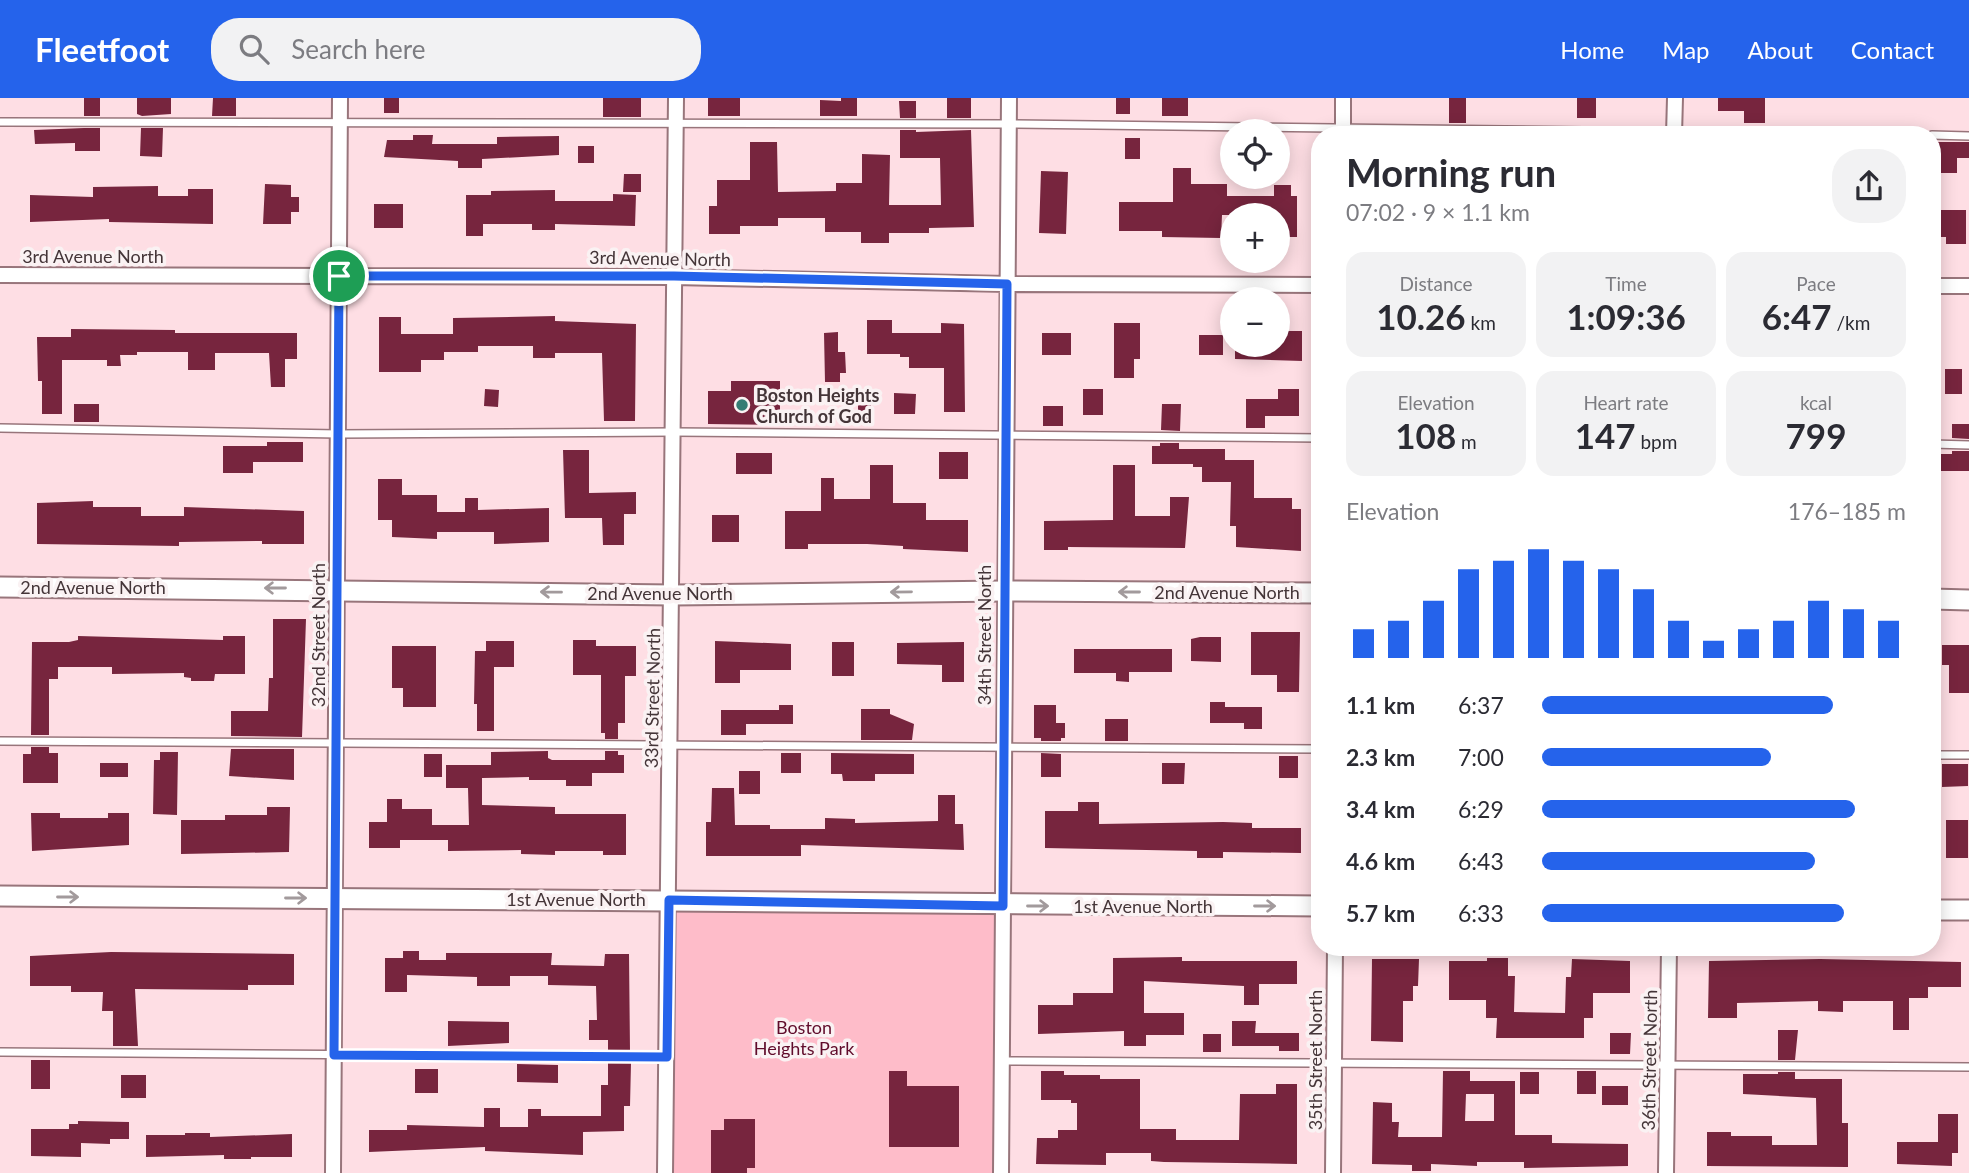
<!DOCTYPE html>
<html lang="en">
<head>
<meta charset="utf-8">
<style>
	:root { --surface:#fff; --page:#f2f2f3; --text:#2b2b33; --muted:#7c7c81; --accent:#2563eb }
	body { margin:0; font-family:Lato,sans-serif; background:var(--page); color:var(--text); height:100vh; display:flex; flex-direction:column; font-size:26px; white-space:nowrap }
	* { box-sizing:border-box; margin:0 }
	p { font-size:23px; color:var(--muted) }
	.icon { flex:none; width:38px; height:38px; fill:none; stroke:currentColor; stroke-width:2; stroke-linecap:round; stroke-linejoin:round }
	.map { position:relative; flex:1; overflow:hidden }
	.side { position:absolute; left:1311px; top:28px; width:630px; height:830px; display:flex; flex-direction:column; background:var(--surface); border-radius:28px; box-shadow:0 4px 18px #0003 }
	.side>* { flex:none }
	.tools { position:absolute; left:1220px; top:21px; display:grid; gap:14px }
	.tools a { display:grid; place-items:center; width:70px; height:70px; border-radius:50%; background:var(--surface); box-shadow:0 4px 18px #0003; font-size:35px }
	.pin { position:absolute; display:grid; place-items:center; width:60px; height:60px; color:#fff; margin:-30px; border:4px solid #fff; border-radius:50%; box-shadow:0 2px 7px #0007 }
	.round { display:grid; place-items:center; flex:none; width:74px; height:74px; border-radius:28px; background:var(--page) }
	.headline { display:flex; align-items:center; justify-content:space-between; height:119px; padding:0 35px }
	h1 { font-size:38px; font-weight:700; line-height:52px }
	.stats { display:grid; grid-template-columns:repeat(3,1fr); gap:10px; height:119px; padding:7px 35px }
	.stats div { display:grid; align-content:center; border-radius:18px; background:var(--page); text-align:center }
	.stats b { font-size:35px; font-weight:700 }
	.stats small { font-size:19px; font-weight:400 }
	.stats p { font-size:19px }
	.chart { height:196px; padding:14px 35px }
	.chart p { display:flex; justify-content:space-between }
	.chart svg { width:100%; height:126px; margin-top:7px; stroke:var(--accent); stroke-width:6 }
	ul { padding:0 35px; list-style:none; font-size:23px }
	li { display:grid; grid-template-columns:112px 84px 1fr; align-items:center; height:52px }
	li i { height:18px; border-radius:9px; background:var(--accent) }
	header { display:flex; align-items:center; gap:42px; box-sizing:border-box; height:98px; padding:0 35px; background:var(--accent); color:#fff }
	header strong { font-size:33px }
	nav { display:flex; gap:38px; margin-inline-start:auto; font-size:24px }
	.search { width:490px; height:63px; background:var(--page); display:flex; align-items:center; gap:18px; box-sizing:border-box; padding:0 24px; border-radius:28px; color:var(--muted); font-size:26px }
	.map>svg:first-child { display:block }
	.green { fill:#febcc9 }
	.building { fill:#77253e; fill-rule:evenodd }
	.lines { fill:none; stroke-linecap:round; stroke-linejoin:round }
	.service-casing { stroke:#98757b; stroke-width:10 }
	.minor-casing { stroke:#98757b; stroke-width:18 }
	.secondary-casing { stroke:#98757b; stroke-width:23 }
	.service { stroke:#fff; stroke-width:7 }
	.minor { stroke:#fff; stroke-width:14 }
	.secondary { stroke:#fff; stroke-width:19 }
	.oneway { stroke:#a29a9c }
	.route-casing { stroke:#fff; stroke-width:14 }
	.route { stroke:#2563eb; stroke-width:9 }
	.poi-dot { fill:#357c74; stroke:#faf2f3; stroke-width:2.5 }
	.labels { text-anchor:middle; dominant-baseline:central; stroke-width:7; stroke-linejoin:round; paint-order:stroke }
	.street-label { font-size:18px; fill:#443538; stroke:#faf2f3 }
	.poi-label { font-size:18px; font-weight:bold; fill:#443538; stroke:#faf2f3; text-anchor:start }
	.park-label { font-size:18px; fill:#600c2b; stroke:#faf2f3 }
</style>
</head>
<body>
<header>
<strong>Fleetfoot</strong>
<div class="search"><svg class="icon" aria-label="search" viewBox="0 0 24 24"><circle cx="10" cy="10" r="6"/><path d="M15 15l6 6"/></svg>Search here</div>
<nav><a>Home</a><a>Map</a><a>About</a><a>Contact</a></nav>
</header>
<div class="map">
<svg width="1969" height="1075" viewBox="0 0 1969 1075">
	<rect width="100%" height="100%" fill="#fedee4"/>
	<path class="green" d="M669 802 1003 808 1001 1075H665Z"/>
	<path class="building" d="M84 0H100V18H84Z
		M137 0H171V16L142 18 137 16Z
		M213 0H236V18H212Z
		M384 0H399V15H384Z
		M603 0H641V19H603Z
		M708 0H740V18H708Z
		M841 0H857V18H820V2L841 3Z
		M947 0H971V20H947Z
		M1116 0H1130V16H1116Z
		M1162 0H1188V18H1162Z
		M1449 0H1466V25H1449Z
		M1577 0H1596V20H1577Z
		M1718 0H1765V25H1744V13H1718Z
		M899 3H916V20H900Z
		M84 30H100V53H75V45L35 46 34 32Z
		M141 30H163L162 59 140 58Z
		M900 32H916V34L971 32 974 129 929 130V135H889V145H861V134H825V120H778V128H740V136H709V108H717V82H750V44H777L778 94 836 93V85H862V56L890 57 889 107H941L940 60H900Z
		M413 37H433L432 46H497V39L559 38V57L482 61V70H458V63L384 59 387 42H413Z
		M1125 40H1140V61H1125Z
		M1938 44H1969V60H1957V75H1938Z
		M578 48H594V65H578Z
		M1173 70H1191V86H1227V98H1274V87H1291V98H1297V139H1278V117H1222L1221 140 1162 139V133H1119V104H1173Z
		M1041 73 1068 74 1066 136 1039 135Z
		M624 76H641V94H623Z
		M265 86 291 87V99H299V114H291V126H263Z
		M158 88V98H188V91H213V126L109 124V121L30 124V97L93 99V89Z
		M555 92V103H613V96L636 97 635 128 555 126V132H532V126H483V138H466V97H491V93Z
		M374 106H403V130H374Z
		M1932 112H1966V146H1946V139H1932Z
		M555 218V223L636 226 635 323H604L602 255H555V260H533V248H478V254H444V262H421V274H379V219H401V236H453V220Z
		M867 222H892V235H941V225L964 226 965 314H944V270H909V259H900V256H867Z
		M1114 225H1140V261H1134V280H1114Z
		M71 231 175 232V235H297V261H285V289H271L269 255H215V272H188V254H137V257H120L121 268H107V262H62V316H42V283H38L37 239H71Z
		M1278 233H1302V263L1235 261V247H1278Z
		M838 234V254H845L846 275H840V284H825L824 235Z
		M1042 235H1071V257H1042Z
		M1199 237H1223V257H1199Z
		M1945 271H1962V296H1945Z
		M731 283H780V327L708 326V293H731Z
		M485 291 499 292 498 309 484 308Z
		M1083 291H1103V317H1083Z
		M1278 291H1299V318H1265V330H1246V301H1278Z
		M894 295 916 296 915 316H894Z
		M858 304H871V323H858Z
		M74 306H99V324H74Z
		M1162 306H1181L1180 333 1161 332Z
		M1043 308H1063V328H1043Z
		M1952 326H1969V341L1952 340Z
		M267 344H303V364H253V375H223V348H267Z
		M1160 345H1179V351H1225V362H1254V400H1292V411H1301V453L1236 449V428H1230L1231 384H1202V369H1193V366H1152V348H1160Z
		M563 352H589V395L636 394V416H624V447H603L602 420H565Z
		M1952 353H1969V373H1940V356H1952Z
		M939 354H968V381H939Z
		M736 355H772V376H736Z
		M870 367H893V405H926V422H968V454L903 451V448L867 446H808V451H785V413H821V380H834V401H870Z
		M1113 367H1135V418H1170V399H1189L1185 450 1068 449V452H1044V423L1113 422Z
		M378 381H402V397H437V414H465V400H478V412L549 410V444L494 446V434H437V441L392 439V422H378Z
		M93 403V409H141V418H184V409L304 413V446H262V443L179 444V448L37 446V405Z
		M712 417H739V444H712Z
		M273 521H306L302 639 231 638V613H268L269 580H273Z
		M1251 534H1300L1299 594H1277V577H1251Z
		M78 538 223 542V538H245V576H215L214 583H191V580L184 579V575L112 576V569H58V581H49V637H31L32 544H69L78 542Z
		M1200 539H1221V564L1191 563V541Z
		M573 542H596V548H636V578H625V625H618V641H605V635H601V577H573Z
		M486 543H514V569H494V633H477V606H474L475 553H486Z
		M715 543 791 546V572H740V585H715Z
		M832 544H854V578H832Z
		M964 544V584H942V567L897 566V545Z
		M1942 547H1969V595H1949V567H1942Z
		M392 548H436V609H403V590H392Z
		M1074 551H1172V574H1129V584L1116 583V575H1074Z
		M1210 604H1225V609H1262V631H1244V625H1210Z
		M779 607H793V626H746V637H721V612H779Z
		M1034 607H1056V625H1065V640H1061V643H1041V640H1034Z
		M861 611H890V616L914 626 912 642H861Z
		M1105 621H1128V643H1105Z
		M31 649H49V655H58V685H23V656H31Z
		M231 651H294V682L229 678Z
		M548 653V660L552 662H605V653H618V657H624V675H592V688H566V682H529V679L482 680V707L555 709V716H626V757H603V753H555V757L521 756V752L448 753V742H400V750H369V724H387V701H402V711H432V727H469L468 690H446V667H491V654Z
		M160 654H178L177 717 153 716 154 662H160Z
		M781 655H801V675H781Z
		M831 655 914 656V676H875V683H843L842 676H831Z
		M1041 655 1061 656V679H1041Z
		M424 656H442V679H424Z
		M1279 658H1298V680H1279Z
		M100 665H128V679H100Z
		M1162 665H1185L1184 686H1162Z
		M1942 666H1968V688L1942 689Z
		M739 673H760V696H739Z
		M712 690H734L735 727H770V731H825V720L855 721V725L938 723V697H955V726H963L964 752 801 747V758H706V724H711Z
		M1078 704H1099V726L1223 724 1252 725V730H1301V755L1223 754V760H1197V753L1045 750V713H1078Z
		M267 709H290L289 754 181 756V722H225V717H267Z
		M31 715H60V720H108V715H129V747L32 753Z
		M1946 722H1968V760H1946Z
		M403 853H419V862H446V855H552L551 867 604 868 605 856H629L630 953 608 952V942H589V922H597L596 888 548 887V878H510V888H477V879L407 877V894H385V860H403Z
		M111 854 294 856V887H248V892L135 891 138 948H113V913H102L103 894H71V888H30V858Z
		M1182 859V863H1297V886H1259V907H1244V888L1144 883V915H1184V937H1146V948H1124V933L1038 936V907H1073V895H1113V860Z
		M1487 860H1508V878H1515L1514 914 1565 915 1566 879H1571L1572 861 1630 863V895H1593V920H1584V940H1496L1497 920H1486V902H1449V863H1487Z
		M1372 861H1419L1418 888H1413V903H1403V944L1371 943Z
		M1820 861 1961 864V889H1928V900H1909V932H1893V903H1843V914L1818 913V903L1737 905V920H1708L1709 863Z
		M448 923 509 924V945L448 948Z
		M1232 923H1256L1255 935H1299V953H1279V948H1232Z
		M1778 932H1798L1795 962H1778Z
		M1610 935H1631L1630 956H1610Z
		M1203 936H1221V954H1203Z
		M31 962H50V991H31Z
		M608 965H631L630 1008H624V1033L583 1034V1057L485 1053V1049L369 1054V1032H407V1027L484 1029V1010H500V1029H528V1011H541V1018H601V987H608Z
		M517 966 558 967V985L517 984Z
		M415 971H438V995H415Z
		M889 973H907V988H959V1049H889Z
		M1041 973H1064V977H1100V981H1140V1031H1176V1042H1239L1240 996H1276V986H1297V1066L1164 1064 1151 1063V1055H1106V1067L1036 1066 1037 1040H1058V1032H1077V1005H1071V1002H1041Z
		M1443 973H1470V983H1515V1037H1552V1045L1628 1046V1068L1524 1070V1064H1477V1068L1431 1066V1073H1412V1067L1372 1066 1373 1004 1392 1005V1024H1399L1398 1039H1442ZM1466 996H1494V1023H1465Z
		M1577 973H1596V996H1577Z
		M1520 974H1539V996H1520Z
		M1778 974H1795V981H1842V1025H1848V1069L1707 1068V1034H1731V1038H1772V1047H1817L1816 1000 1743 996V976H1778Z
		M121 977H146V1000H121Z
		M1602 988H1628V1007H1602Z
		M1938 1016H1958V1055H1952V1068L1897 1066V1044H1938Z
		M724 1021H755V1070H747V1075H711V1032H724Z
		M78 1023 129 1024V1041H110V1046L81 1045V1059L31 1058V1031H69V1026H78Z
		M185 1035H210V1039L292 1036V1059H251V1061H224V1057L146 1059V1037H185Z"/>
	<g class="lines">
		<defs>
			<path id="service" d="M0 24 1009 26 1905 37
				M1932 37 1969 38
				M0 330 338 336 675 334 1320 340
				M1932 346 1969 347
				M0 643 1320 651
				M1932 657H1969
				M0 954 666 959
				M1002 963 1969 969"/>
			<path id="minor" d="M1343 37V0
				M1674 37 1675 0
				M0 177 674 179 1007 186 1320 187
				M1932 188H1969
				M333 1075 340 0
				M665 1075 676 0
				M1001 1075 1009 0
				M1333 1075 1335 849
				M1666 1075 1669 849"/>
			<path id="secondary" d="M0 489 673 497 1003 493 1320 495
				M1932 501 1969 502
				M0 798 1320 808
				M1932 812H1969"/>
		</defs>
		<use href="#service" class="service-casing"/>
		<use href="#minor" class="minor-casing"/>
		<use href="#secondary" class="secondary-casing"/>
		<use href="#service" class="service"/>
		<use href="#minor" class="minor"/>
		<use href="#secondary" class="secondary"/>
	</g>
	<defs><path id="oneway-shaft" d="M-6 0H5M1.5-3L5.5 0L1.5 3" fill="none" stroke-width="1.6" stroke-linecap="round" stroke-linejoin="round" transform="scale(1.75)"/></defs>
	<g class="oneway">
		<use href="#oneway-shaft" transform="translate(275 490) rotate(-180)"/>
		<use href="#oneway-shaft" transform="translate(551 494) rotate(-179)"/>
		<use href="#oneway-shaft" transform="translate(901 494) rotate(179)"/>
		<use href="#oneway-shaft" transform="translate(1129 494) rotate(-180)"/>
		<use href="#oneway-shaft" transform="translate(68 799)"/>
		<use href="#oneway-shaft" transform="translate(296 800)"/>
		<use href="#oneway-shaft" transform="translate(1038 808)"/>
		<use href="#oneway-shaft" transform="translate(1265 808)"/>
	</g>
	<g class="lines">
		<defs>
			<path id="route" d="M339 178H674L1007 186 1003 808 669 802 667 959 334 957Z"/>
		</defs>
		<use href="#route" class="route-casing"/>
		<use href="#route" class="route"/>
	</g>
	<circle class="poi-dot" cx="742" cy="307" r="7"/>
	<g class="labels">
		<g class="street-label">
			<text x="93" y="158">3rd Avenue North</text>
			<text transform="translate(660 160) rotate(1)">3rd Avenue North</text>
			<text x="93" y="489">2nd Avenue North</text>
			<text x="1227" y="494">2nd Avenue North</text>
			<text x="660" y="495">2nd Avenue North</text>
			<text transform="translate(318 537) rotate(-90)">32nd Street North</text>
			<text transform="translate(984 537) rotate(-90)">34th Street North</text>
			<text transform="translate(652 600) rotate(-89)">33rd Street North</text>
			<text x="576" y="801">1st Avenue North</text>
			<text x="1143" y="808">1st Avenue North</text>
			<text transform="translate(1315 962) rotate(-90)">35th Street North</text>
			<text transform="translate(1649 962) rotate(-89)">36th Street North</text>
		</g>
		<g class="poi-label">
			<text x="756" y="297">Boston Heights<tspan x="756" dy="21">Church of God</tspan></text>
		</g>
		<g class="park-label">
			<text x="804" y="929">Boston<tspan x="804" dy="21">Heights Park</tspan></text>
		</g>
	</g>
</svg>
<div class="tools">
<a><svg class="icon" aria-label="locate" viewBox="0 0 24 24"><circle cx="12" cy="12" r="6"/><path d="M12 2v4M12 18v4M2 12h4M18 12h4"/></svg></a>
<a>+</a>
<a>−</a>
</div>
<div class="pin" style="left:339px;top:178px;background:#1e9e55"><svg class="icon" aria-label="arrive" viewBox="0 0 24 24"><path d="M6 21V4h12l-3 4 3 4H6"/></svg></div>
<section class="side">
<div class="headline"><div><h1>Morning run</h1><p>07:02 · 9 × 1.1 km</p></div><a class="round"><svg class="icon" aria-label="share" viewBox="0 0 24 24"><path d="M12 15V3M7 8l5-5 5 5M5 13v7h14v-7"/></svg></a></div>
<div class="stats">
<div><p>Distance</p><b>10.26<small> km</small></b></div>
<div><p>Time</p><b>1:09:36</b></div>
<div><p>Pace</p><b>6:47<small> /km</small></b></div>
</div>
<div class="stats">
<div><p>Elevation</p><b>108<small> m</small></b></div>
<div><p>Heart rate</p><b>147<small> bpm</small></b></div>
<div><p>kcal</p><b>799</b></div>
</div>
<div class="chart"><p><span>Elevation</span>176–185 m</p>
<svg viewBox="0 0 160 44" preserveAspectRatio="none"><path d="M5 44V34M15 44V31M25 44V24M35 44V13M45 44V10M55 44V6M65 44V10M75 44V13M85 44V20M95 44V31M105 44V38M115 44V34M125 44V31M135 44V24M145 44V27M155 44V31"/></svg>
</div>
<ul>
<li><b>1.1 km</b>6:37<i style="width:80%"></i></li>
<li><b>2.3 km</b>7:00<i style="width:63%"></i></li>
<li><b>3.4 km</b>6:29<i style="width:86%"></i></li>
<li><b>4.6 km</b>6:43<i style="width:75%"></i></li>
<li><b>5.7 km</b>6:33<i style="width:83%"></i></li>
</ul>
</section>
</div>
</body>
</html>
